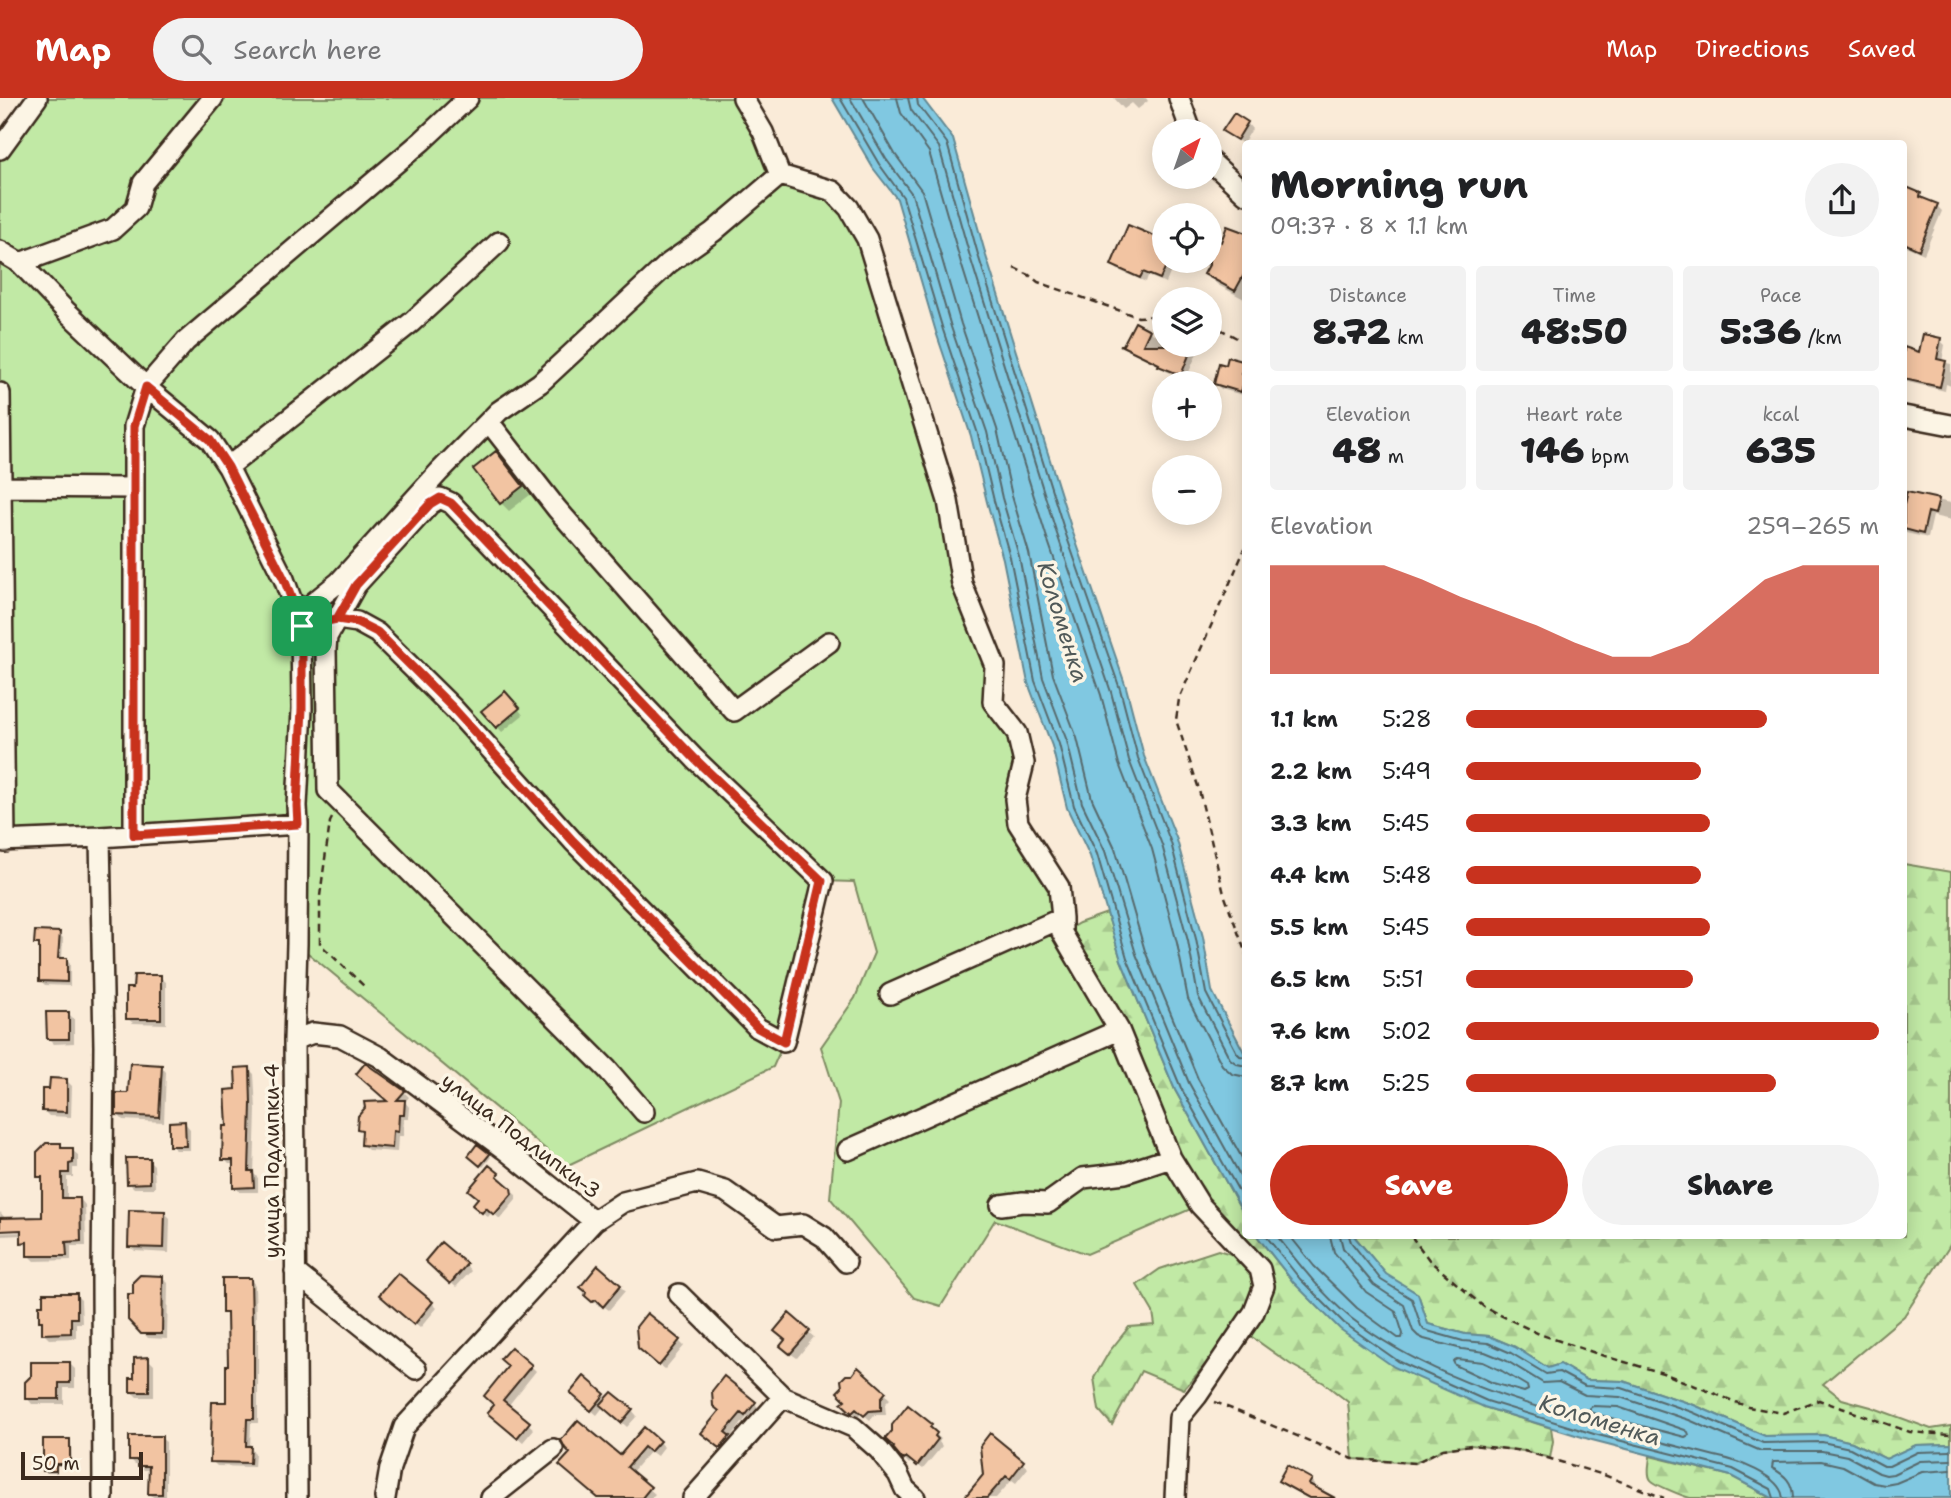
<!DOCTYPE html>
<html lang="en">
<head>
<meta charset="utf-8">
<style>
	:root { --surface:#fff; --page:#f2f2f2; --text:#202124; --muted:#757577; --accent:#c8321e }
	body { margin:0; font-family:"Shantell Sans",sans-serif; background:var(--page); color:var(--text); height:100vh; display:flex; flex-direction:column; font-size:26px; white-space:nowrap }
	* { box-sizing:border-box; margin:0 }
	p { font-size:23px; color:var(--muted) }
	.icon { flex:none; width:38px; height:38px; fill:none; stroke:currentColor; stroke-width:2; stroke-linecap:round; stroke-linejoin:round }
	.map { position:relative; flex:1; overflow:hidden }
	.drawer { position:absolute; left:1242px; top:42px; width:665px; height:1099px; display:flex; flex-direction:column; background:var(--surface); border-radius:7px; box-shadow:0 4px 18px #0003 }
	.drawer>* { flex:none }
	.needle { width:46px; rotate:40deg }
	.controls { position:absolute; left:1152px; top:21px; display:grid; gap:14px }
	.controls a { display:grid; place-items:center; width:70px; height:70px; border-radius:50%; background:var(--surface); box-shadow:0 4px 18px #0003; font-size:35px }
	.scale { position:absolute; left:21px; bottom:18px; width:122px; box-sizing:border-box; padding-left:7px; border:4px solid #3b2a1e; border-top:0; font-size:19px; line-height:24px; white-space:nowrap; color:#3b2a1e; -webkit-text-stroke:5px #fcf5e5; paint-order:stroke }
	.pin { position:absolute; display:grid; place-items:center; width:60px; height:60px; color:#fff; margin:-30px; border-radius:14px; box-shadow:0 4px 10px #0006 }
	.round { display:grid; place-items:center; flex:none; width:74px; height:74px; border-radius:37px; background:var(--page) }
	.headline { display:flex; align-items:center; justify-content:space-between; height:119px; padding:0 28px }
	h1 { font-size:38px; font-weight:800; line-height:52px }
	.metrics { display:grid; grid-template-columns:repeat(3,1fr); gap:10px; height:119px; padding:7px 28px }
	.metrics div { display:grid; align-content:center; border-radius:7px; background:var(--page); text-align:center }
	.metrics b { font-size:35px; font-weight:800 }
	.metrics small { font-size:19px; font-weight:400 }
	.metrics p { font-size:19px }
	.chart { height:196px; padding:14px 28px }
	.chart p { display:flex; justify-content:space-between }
	.chart svg { width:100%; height:126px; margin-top:7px; fill:var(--accent); opacity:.7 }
	.button { display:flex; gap:14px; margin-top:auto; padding:14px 28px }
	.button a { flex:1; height:80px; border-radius:42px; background:var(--accent); color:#fff; font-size:28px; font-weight:800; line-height:80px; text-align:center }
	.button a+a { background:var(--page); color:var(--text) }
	ul { padding:0 28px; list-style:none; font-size:23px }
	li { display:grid; grid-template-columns:112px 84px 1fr; align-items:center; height:52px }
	li i { height:18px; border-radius:9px; background:var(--accent) }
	header { display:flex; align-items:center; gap:42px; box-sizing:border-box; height:98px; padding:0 35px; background:var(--accent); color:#fff }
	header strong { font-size:33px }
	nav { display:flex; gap:38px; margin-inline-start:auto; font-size:24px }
	.search { width:490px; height:63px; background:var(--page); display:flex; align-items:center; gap:18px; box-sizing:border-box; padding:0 24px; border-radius:38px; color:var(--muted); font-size:26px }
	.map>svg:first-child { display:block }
	.forest { fill:url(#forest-firs); stroke:#7e8a62; stroke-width:2 }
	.green { fill:#c1e9a5; stroke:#7e8a62; stroke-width:2 }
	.water { fill:#80c8e1; stroke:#648993; stroke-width:2 }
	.shadow { fill:#0003 }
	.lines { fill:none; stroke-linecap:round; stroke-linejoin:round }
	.shore { stroke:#57696c; stroke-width:2 }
	.building { fill:#f2c4a2; stroke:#3b2a1e; stroke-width:2 }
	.minor-casing { stroke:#3b2a1e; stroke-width:24 }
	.path { stroke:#3b2a1e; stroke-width:2.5; stroke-dasharray:7 5; stroke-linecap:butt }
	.minor { stroke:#fcf5e5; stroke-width:19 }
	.route-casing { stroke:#fff; stroke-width:14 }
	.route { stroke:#c8321e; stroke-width:9 }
	.labels { text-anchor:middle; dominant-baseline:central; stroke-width:7; stroke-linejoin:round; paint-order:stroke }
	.street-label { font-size:21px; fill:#3b2a1e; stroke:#fcf5e5 }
	.water-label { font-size:23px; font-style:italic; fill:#505958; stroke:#fcf5e5 }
</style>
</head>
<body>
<header>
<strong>Map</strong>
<div class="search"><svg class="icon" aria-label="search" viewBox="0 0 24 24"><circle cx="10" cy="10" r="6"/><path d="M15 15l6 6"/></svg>Search here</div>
<nav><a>Map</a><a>Directions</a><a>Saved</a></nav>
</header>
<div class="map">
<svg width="1951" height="1400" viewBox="0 0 1951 1400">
	<defs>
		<pattern id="forest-firs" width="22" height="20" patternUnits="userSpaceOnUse" patternTransform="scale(1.75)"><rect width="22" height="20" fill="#c1e9a5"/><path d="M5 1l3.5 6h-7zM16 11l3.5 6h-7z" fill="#a7c88e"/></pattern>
	</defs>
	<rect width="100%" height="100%" fill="#faebd8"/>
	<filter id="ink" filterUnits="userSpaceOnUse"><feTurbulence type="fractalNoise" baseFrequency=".0143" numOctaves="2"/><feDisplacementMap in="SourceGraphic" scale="14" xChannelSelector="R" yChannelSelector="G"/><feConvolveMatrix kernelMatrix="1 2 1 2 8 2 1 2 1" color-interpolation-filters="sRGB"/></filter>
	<g filter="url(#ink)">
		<path class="forest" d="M1904 766 1951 774V1146L1904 1218 1823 1286 1842 1301 1871 1309 1931 1331 1951 1328V1346L1916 1347 1886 1361 1852 1344 1823 1337 1765 1338 1694 1307 1623 1283 1587 1282 1560 1266 1548 1270 1515 1249 1489 1238 1465 1236 1428 1226 1418 1196 1386 1177 1354 1138H1904Z
			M1107 815 1121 862 1175 992 1246 1120V1138H1257L1294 1185 1484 1309 1551 1330 1553 1343 1550 1360 1524 1353 1471 1347 1443 1351 1415 1365 1353 1361 1348 1304 1324 1285 1290 1266 1242 1232 1207 1265 1184 1291 1141 1273 1112 1327 1099 1312 1094 1280 1109 1254 1129 1229 1155 1227 1153 1214 1137 1187 1160 1171 1218 1152 1237 1158 1200 1107 1062 835 1079 825Z
			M1650 1358 1731 1378 1772 1400H1690C1683 1398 1655 1387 1651 1382 1646 1376 1650 1364 1650 1358Z"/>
		<path class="green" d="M37 0H743L780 77 849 110 995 568 993 604 1017 635 1015 701 1059 789 1062 820 1200 1107 1087 1156 995 1122 941 1208 914 1200 830 1100 839 1005 821 949 855 900 874 855 854 784 822 783 784 944 773 969 566 1068 297 846 298 726 0 743V51Z"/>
		<path class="water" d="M832 0H922L953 41 986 158 1071 429 1126 589 1144 658 1177 742 1203 839 1212 893 1246 958V1120L1175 992 1121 862 1090 758 1067 710 1052 648 1028 585 1003 461 987 404 971 338 936 234 897 101 873 70Z
			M1257 1138H1354L1386 1176 1418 1196 1428 1226 1465 1236 1489 1238 1515 1249 1548 1270 1560 1266 1587 1282 1623 1283 1694 1307 1765 1338 1823 1337 1852 1344 1886 1361 1916 1347 1951 1346V1400H1772L1731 1378 1592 1342 1484 1309 1394 1269 1340 1231 1294 1185Z"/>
		<path class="shadow" d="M1114 0H1146L1148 3 1138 11 1132 5 1124 11Z
			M1247 25 1252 31 1243 46 1225 33Z
			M1904 90 1920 97 1926 103 1937 108 1942 113 1924 156 1904 147Z
			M1246 137V202L1218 187 1207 176 1209 170 1203 164 1204 163H1209L1222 146Z
			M1168 163 1166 167 1171 173 1166 185 1148 178 1146 184 1118 172 1113 167Z
			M1136 227 1164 241V247H1189L1198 253 1186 281 1166 273 1162 269 1130 253 1125 248Z
			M1940 242 1945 247 1942 264 1951 266V288L1946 286 1945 293 1904 283V251L1920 257Z
			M1229 261 1246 266V298L1221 291 1216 286 1227 269Z
			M496 355 530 397 509 413 501 405Z
			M1908 396 1951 405V422L1933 418 1928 440 1906 435 1904 433V415Z
			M510 600 523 617 502 634 483 613Z
			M59 836 63 840 62 861H66L70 866V888L45 887 40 882V850L36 845Z
			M160 879 166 884V926L133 925 127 920 135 892Z
			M68 915 74 921V945L54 946 48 940Z
			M161 968 166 974 164 1024 123 1022 117 1016 130 997Z
			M249 971 254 976 256 1012 254 1076 258 1080V1094H240L235 1089V1066H229L224 1061 229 1030 238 992Z
			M67 983 72 988 71 1019 49 1018 44 1013 51 993Z
			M404 994 409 999 405 1004 409 1009 408 1021H404L403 1038H398L397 1054 368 1052 363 1047 364 1036 359 1031Z
			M185 1025 190 1031V1052H176L171 1047Z
			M60 1046 65 1052H72L78 1057V1070H73V1079H67V1102L80 1101 85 1107 86 1148H71V1162L34 1163 29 1158V1150L23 1144 22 1137 0 1138V1135L29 1134V1130L0 1131V1114L6 1121 44 1120 43 1083 39 1078Z
			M478 1049 491 1059 483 1069 470 1058Z
			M149 1062 154 1067 155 1090H134L129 1085Z
			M498 1077 503 1082 501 1084 516 1097V1102L500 1121 492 1114 488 1119 480 1112V1101Z
			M165 1115 170 1120 169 1155 135 1153 130 1148Z
			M466 1167 471 1173 456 1189 432 1169Z
			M162 1179 168 1185 167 1241 148 1240 130 1221Z
			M251 1182 255 1187 256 1229 258 1231V1325H251L250 1350 255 1355 254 1369 217 1368 212 1363 228 1306 229 1219 224 1214Z
			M620 1188 625 1193 609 1212 602 1207 599 1208 593 1203Z
			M76 1197 81 1202 82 1225H76V1240L49 1241 43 1235V1225L41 1222Z
			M386 1202 432 1205 437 1210 420 1230Z
			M789 1218 814 1239 797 1260 787 1253Z
			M679 1243 684 1248 665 1271 645 1255Z
			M148 1261 154 1267V1299H137L132 1294 136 1282Z
			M70 1266 75 1271V1290H64V1306H32L27 1300 33 1278Z
			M511 1268H531L536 1273 508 1308 534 1331 523 1344 495 1320 496 1307Z
			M858 1272 890 1301 885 1306 886 1317H874L870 1322 862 1315 858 1319 844 1305 847 1302 853 1278Z
			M604 1297 608 1301 632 1312 637 1318 627 1329 604 1308 597 1317 577 1300Z
			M755 1306 760 1311 751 1322 747 1319 730 1340 734 1344 726 1354 709 1340 721 1314Z
			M909 1309 931 1328 936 1333 934 1335 941 1341 939 1344 942 1348 923 1371 912 1363 909 1366 895 1350Z
			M644 1331 664 1349 657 1358 650 1353 631 1375 655 1396 651 1400H600L572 1355 620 1360Z
			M990 1338 1028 1370 1016 1385 1012 1382 996 1400H966L984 1378Z
			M161 1340 166 1344V1400H154L150 1396 151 1372H144L140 1366H135L131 1362Z
			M69 1342 71 1344 72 1368H57V1375H47L45 1373Z
			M1311 1382 1316 1388 1315 1391 1332 1400H1307L1285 1388 1280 1383Z"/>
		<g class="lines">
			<path class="shore" d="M840 0 879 66 903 99 943 232 978 336 994 403 1010 459 1035 583 1059 646 1074 708 1097 756 1127 860 1181 990 1246 1106
				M850 0 886 61 912 96 951 229 987 334 1002 400 1019 458 1043 580 1067 643 1082 705 1105 753 1136 856 1189 985 1246 1088
				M863 0 895 56 922 93 961 226 997 331 1012 398 1029 455 1053 577 1077 640 1092 701 1115 750 1145 853 1198 981 1246 1067
				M897 0 901 15 929 54 961 165 1046 437 1101 597 1119 666 1152 751 1177 845 1188 901 1222 967 1232 976 1246 979
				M908 0 911 12 939 49 971 162 1056 433 1111 594 1129 662 1162 747 1188 843 1198 898 1230 961 1237 966 1246 968
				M917 0 918 7 947 45 979 160 1064 431 1120 591 1138 660 1171 745 1196 841 1206 895 1237 955 1240 958 1246 959
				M1266 1138 1300 1181 1344 1225 1398 1263 1487 1303 1594 1336 1733 1371 1771 1391 1774 1400
				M1277 1138C1299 1166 1323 1197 1351 1220 1410 1266 1481 1292 1551 1313 1606 1330 1660 1344 1715 1358 1735 1362 1781 1377 1783 1400
				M1290 1138 1314 1168 1357 1210 1398 1240H1402L1403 1236 1396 1214 1366 1194 1334 1154 1330 1138
				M1340 1138 1343 1150 1374 1187 1404 1207 1413 1233 1418 1238 1424 1241 1462 1251 1485 1254 1507 1263 1543 1285 1559 1284 1585 1297 1620 1299 1689 1322 1761 1353H1822L1847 1358 1879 1375 1886 1377 1893 1376 1920 1363 1951 1362
				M1349 1138 1351 1144 1381 1182 1412 1201 1421 1228 1424 1232 1463 1243 1488 1245 1511 1255 1546 1276 1559 1274 1585 1288 1622 1290 1692 1314 1763 1345 1822 1344 1850 1350 1884 1368H1889L1918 1354 1951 1353
				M1457 1261 1483 1264 1502 1273 1527 1288 1528 1292 1524 1294 1493 1285 1455 1267 1453 1263Z
				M1593 1308 1618 1309 1685 1332 1688 1334 1689 1337 1685 1339 1599 1317 1590 1314V1310Z
				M1793 1400C1793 1384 1785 1377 1772 1370L1773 1364 1821 1363 1843 1368 1874 1385 1885 1387 1896 1385 1922 1374 1951 1372"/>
		</g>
		<path class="building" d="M1234 15 1248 24 1237 42 1222 33Z
			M1904 88 1921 95 1920 99 1938 106 1919 152 1904 145Z
			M1128 127 1164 142V165L1167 166 1160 181 1143 174 1140 180 1111 167Z
			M1227 128 1246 135V173L1235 193 1204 176 1209 167V139L1221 144Z
			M1135 224 1150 232 1143 247H1193L1181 277 1158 268 1159 266 1120 247H1123Z
			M1923 236 1941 240 1937 261 1946 263 1940 289 1904 281V249L1919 254Z
			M1228 259 1246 264 1242 276 1246 277 1241 294 1214 286 1219 265 1226 267Z
			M496 353 523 388 500 406 473 371Z
			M1907 394 1939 401 1935 416 1928 414 1923 436 1904 431V407Z
			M505 593 520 610 496 630 481 613Z
			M35 833 60 834 58 860H67V884L39 883V846H34Z
			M134 877H161V921H126V890H133Z
			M46 914H69V941H47Z
			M130 965 162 967 159 1019 116 1017V995H128Z
			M365 965 405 993 397 1002H405L404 1017H399L398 1034 393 1033 392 1050 361 1047 362 1032 357 1031 358 1018 365 1010 364 1004 387 1003 356 976Z
			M250 969 251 1006 249 1073H253L254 1089 233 1090V1062H222L223 1028H227L225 992 236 991 235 970Z
			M50 980 67 981V1014L42 1013V991H49Z
			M185 1023 186 1048H169V1024Z
			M46 1045H61V1050H73V1065L69 1066V1075H62V1100H80L81 1143 66 1144 67 1158H27V1144L21 1145V1132L0 1133V1120L42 1119V1079H37V1054Z
			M477 1046 490 1056 480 1068 468 1058Z
			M126 1060H150V1085L127 1086Z
			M489 1067 499 1075 497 1078 511 1090 512 1096 494 1117 486 1110 482 1115 472 1107 478 1100 468 1092Z
			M129 1112 165 1113 164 1150 128 1149Z
			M441 1144 467 1166 450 1186 425 1163Z
			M598 1167 621 1187 603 1209 596 1202 592 1204 585 1198 586 1194 580 1189Z
			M398 1175 433 1204 414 1227 379 1197Z
			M140 1177 163 1178 162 1236H141L128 1222V1196H133V1184Z
			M222 1180H251L252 1225H254V1321H247L246 1348H251L250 1365 210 1364 212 1304H226V1267H228L227 1215H222Z
			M43 1195H77V1220H71V1235L42 1236V1223H39V1207H43Z
			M647 1215 680 1242 659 1268 638 1250 636 1229Z
			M789 1215 810 1233 790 1256 780 1248 785 1242 774 1233Z
			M511 1249 532 1267 503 1302 530 1324 517 1340 487 1315 494 1307 484 1298 508 1268 500 1261Z
			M149 1259V1294H130V1280H134V1260Z
			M31 1264H70V1285H59V1301H25V1284L31 1278Z
			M858 1269 886 1294 881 1300V1312L869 1313 864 1318 856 1311 852 1315 841 1305 845 1302 837 1294 842 1289 841 1282 846 1277H852Z
			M584 1278 605 1296 591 1313 570 1295Z
			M724 1278 756 1304 745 1318 741 1315 725 1334 730 1338 720 1350 701 1335 719 1313 713 1308 712 1293Z
			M612 1294 633 1311 621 1325 600 1307Z
			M908 1307 932 1326 930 1329 937 1335 935 1338 938 1341 917 1368 906 1359 903 1362 893 1350 894 1349 885 1341 892 1333V1327Z
			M578 1322 620 1357 644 1329 660 1343 650 1354 644 1349 627 1369 651 1389 642 1400H598L559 1367 570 1355 565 1350 561 1342Z
			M990 1335 1024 1363 1010 1381 1006 1378 987 1400H964L983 1377 980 1348Z
			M129 1338H162V1396H148L149 1368H138V1362H129Z
			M43 1341H70V1366H56V1373H43Z
			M1287 1367 1312 1381 1309 1386 1335 1400H1309L1278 1383Z"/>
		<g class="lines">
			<defs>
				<path id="minor" d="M743 0 763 34 780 77 833 93 849 110 867 141 948 403 962 486 995 568 993 604 1017 635 1024 665 1015 701 1018 725 1059 789 1062 820V835L1119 932 1171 1060 1200 1107 1260 1171 1264 1188 1254 1214 1197 1298 1179 1320 1175 1400
					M1179 0 1191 33
					M0 51 37 0
					M1209 62 1246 96
					M0 153 20 165 67 214 146 289 210 342 228 369 284 481 301 528 302 611 297 708 298 726 297 846 294 942 297 1400
					M20 165 113 131 136 110 143 85 213 0
					M0 295 5 744
					M1904 318 1951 327
					M489 324 557 411 734 613 829 544
					M228 369 412 224 499 144
					M0 389 133 390
					M298 517 339 484 439 374 499 313 540 285 669 165 713 134 780 77
					M301 528 337 521 356 487 430 406 440 400 451 405 695 661 823 783 784 944 758 930 573 743 454 611 377 535 357 524 337 521 327 539 326 551 328 692 607 971 644 1014
					M134 737V328L146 289 186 243 422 43 468 0
					M100 739 104 948 102 1183 103 1400
					M0 743 100 739 298 726
					M890 896 1062 820
					M294 942 313 935 340 938 380 959 504 1051 594 1123
					M848 1052 1119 932
					M1001 1107 1023 1104 1048 1105 1083 1080 1125 1075 1171 1060
					M295 1174 416 1271
					M679 1196 783 1299 853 1329 879 1352 898 1376 905 1391 915 1400
					M385 1400 390 1370 404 1329 594 1123 623 1104 697 1085 725 1093 776 1129 803 1126 824 1139 846 1164
					M491 1400 553 1351
					M693 1400 783 1299"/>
			</defs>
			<use href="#minor" class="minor-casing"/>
			<path class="path" d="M1014 170 1029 177 1038 184 1138 219 1164 218
				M1209 225 1246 245
				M1246 448 1179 601 1176 622 1198 688 1224 796 1246 856
				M332 720 330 724 320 798V846L364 888
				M1411 1138 1430 1163 1484 1209 1539 1236 1604 1258 1663 1275 1748 1309 1783 1315 1819 1302 1910 1334 1951 1337
				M1215 1304 1353 1361 1415 1365 1443 1351 1471 1347 1524 1353 1604 1377 1664 1400"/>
			<use href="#minor" class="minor"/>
		</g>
	</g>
	<g class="lines" filter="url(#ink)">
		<defs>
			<path id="route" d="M302 528V611L297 708 298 726 134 737V328L146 289 210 342 228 369 284 481 302 528 337 521 357 524 377 534 454 611 573 743 758 930 784 944 822 783 695 661 451 405 440 400 430 406 356 487 337 521 302 528"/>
		</defs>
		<use href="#route" class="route-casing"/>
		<use href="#route" class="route"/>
	</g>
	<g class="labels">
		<g class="street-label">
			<text transform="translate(521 1038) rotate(37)">улица Подлипки-3</text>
			<text transform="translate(272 1063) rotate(-90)">улица Подлипки-4</text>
		</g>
		<g class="water-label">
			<text transform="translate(1063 524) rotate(73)">Коломенка</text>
			<text transform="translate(1600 1322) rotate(17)">Коломенка</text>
		</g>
	</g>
</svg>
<div class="controls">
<a><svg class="needle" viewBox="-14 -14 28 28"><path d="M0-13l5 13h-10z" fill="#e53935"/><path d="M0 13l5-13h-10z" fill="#757577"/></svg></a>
<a><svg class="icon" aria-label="locate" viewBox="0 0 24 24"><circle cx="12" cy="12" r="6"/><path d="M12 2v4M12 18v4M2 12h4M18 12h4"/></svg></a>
<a><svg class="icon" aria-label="layers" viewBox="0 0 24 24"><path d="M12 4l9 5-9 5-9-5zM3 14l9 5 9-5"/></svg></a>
<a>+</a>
<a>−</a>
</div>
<div class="scale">50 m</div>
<div class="pin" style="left:302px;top:528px;background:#1e9e55"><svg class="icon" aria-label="arrive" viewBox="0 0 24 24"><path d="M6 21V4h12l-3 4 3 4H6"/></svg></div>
<section class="drawer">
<div class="headline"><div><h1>Morning run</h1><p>09:37 · 8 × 1.1 km</p></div><a class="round"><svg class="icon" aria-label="share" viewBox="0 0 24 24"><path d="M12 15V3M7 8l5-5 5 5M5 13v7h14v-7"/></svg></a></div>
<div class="metrics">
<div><p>Distance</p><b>8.72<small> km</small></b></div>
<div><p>Time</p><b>48:50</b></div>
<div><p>Pace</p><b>5:36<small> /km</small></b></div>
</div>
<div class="metrics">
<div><p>Elevation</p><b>48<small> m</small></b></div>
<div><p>Heart rate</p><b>146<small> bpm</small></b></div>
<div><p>kcal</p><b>635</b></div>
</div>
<div class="chart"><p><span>Elevation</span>259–265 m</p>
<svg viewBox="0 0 160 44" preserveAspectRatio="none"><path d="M0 44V6L10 6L20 6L30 6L40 11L50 17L60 22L70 27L80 33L90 38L100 38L110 33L120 22L130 11L140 6L150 6L160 6V44z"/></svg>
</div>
<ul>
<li><b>1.1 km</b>5:28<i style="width:73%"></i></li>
<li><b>2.2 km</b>5:49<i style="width:57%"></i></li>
<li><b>3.3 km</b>5:45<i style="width:59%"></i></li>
<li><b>4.4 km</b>5:48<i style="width:57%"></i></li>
<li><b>5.5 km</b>5:45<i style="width:59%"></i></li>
<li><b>6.5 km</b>5:51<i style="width:55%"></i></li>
<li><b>7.6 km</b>5:02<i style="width:100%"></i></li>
<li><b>8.7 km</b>5:25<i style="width:75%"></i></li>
</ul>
<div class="button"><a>Save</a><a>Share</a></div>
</section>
</div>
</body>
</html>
